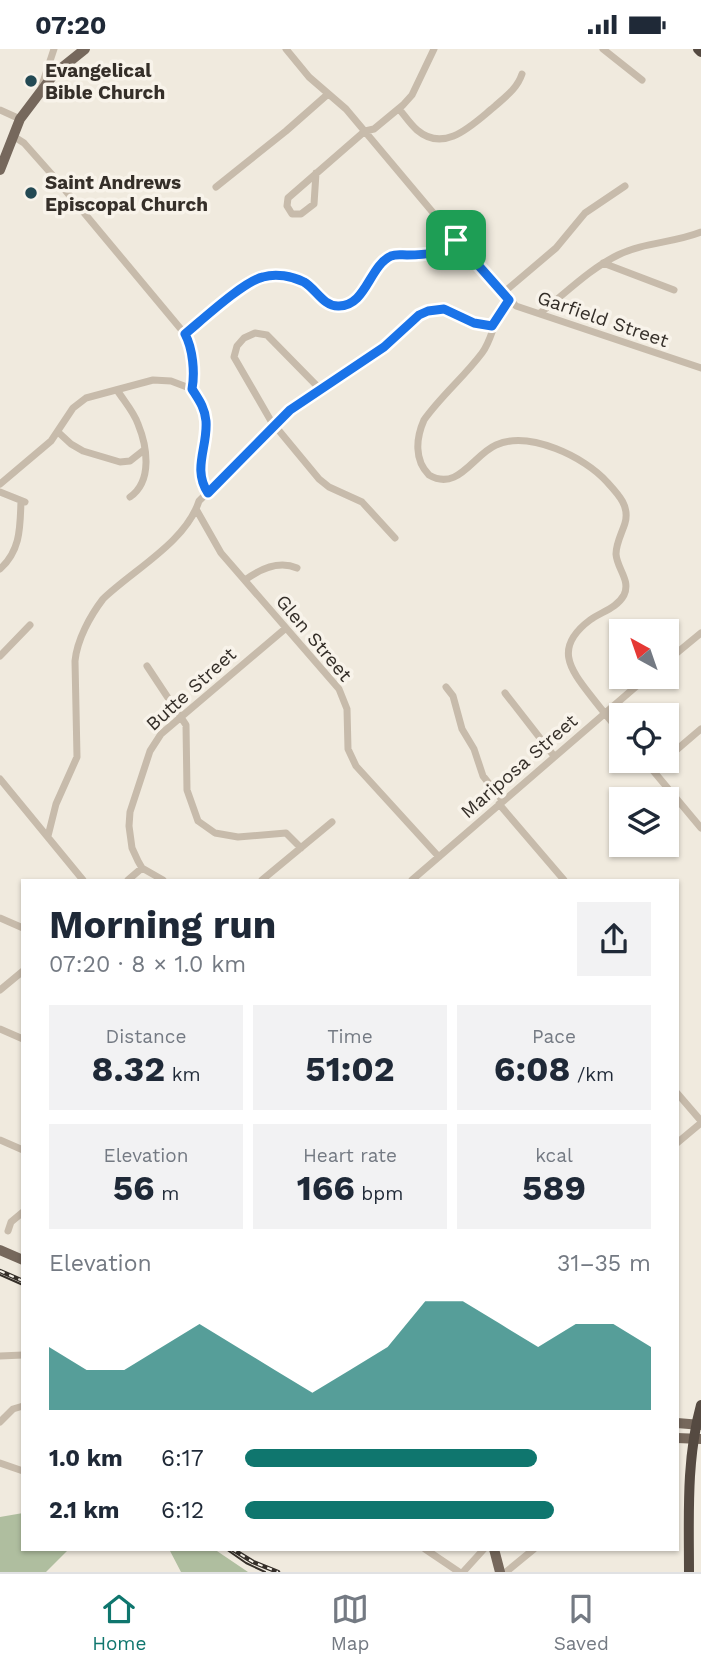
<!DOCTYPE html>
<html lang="en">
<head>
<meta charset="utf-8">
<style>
	:root { --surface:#fff; --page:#f2f2f3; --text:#1f2937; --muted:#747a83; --line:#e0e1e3; --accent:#0f766e }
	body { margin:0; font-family:"Work Sans",sans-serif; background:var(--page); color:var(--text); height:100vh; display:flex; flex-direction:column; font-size:26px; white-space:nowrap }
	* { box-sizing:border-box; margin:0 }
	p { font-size:23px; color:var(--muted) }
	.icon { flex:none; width:38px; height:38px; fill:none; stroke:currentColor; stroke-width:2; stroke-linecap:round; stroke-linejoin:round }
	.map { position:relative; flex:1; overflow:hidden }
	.details { position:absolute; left:21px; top:830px; width:658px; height:672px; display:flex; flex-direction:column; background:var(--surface); border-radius:0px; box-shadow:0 2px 5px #0004 }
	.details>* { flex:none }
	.needle { width:46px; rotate:320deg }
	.buttons { position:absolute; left:609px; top:570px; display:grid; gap:14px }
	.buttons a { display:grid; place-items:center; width:70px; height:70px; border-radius:0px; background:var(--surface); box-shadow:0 2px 5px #0004; font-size:35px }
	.pin { position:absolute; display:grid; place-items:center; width:60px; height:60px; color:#fff; margin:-30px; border-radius:14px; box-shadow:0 4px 10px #0006 }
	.round { display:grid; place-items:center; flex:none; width:74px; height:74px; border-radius:0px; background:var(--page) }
	.headline { display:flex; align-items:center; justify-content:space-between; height:119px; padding:0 28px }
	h1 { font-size:38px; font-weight:700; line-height:52px }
	.stats { display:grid; grid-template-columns:repeat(3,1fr); gap:10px; height:119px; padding:7px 28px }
	.stats div { display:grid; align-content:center; border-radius:0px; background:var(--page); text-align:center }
	.stats b { font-size:35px; font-weight:700 }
	.stats small { font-size:19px; font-weight:400 }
	.stats p { font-size:19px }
	.chart { height:196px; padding:14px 28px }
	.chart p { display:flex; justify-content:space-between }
	.chart svg { width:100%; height:126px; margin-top:7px; fill:var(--accent); opacity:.7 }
	ul { padding:0 28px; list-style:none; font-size:23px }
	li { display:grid; grid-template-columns:112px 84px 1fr; align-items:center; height:52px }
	li i { height:18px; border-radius:9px; background:var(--accent) }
	.status { display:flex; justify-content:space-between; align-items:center; height:49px; padding:0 35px; background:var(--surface); direction:ltr }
	.status svg { height:19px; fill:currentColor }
	.tab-bar { display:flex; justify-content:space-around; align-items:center; height:98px; border-top:2px solid var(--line); background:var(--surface); font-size:19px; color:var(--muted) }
	.tab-bar a { display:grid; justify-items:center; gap:4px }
	.tab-bar .current { color:var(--accent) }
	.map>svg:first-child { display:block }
	.green { fill:#afbe9f }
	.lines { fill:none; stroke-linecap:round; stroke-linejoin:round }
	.minor { stroke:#c7bbab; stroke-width:7 }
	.major { stroke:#76685c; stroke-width:10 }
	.highway { stroke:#554a41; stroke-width:10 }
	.tram { stroke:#352f29; stroke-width:2 }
	.rail-casing { stroke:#352f29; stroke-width:4.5 }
	.rail { stroke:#f8f3ea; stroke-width:2; stroke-dasharray:5; stroke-linecap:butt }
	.route-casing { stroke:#fff; stroke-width:14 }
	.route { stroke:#1a73e8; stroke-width:9 }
	.poi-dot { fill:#234953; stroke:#f8f3ea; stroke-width:2.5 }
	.labels { text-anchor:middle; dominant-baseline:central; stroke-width:7; stroke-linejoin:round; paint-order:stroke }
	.poi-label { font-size:19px; font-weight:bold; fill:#352f29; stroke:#f8f3ea; text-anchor:start }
	.street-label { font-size:19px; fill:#352f29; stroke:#f8f3ea }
</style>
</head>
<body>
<div class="status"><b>07:20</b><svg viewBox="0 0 49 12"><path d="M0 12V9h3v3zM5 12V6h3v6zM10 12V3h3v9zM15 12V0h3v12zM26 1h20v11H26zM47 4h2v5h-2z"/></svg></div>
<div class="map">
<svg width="701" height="1523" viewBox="0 0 701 1523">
	<rect width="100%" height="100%" fill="#f0eade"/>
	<path class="green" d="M23 1464V1500H69L46 1523H0V1468Z
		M169 1500H214L248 1523H181Z"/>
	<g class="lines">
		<path class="minor" d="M286 0 309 28 346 60 456 191 516 257 701 319
			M603 0 642 31
			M42 36 54 0
			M399 60C405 67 410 75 417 81 445 105 473 75 494 58 505 48 517 40 522 25
			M0 61 20 70
			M13 87 24 94 55 129 185 285C193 301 195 323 192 340 199 350 205 359 206 371 208 397 192 421 208 444
			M316 124 314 155 301 165H292L287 157 288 149 365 82 374 80 403 56 412 46 434 0
			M216 138 286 82 328 45
			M603 214 674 241
			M503 244 556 199 585 164 625 137
			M509 251C493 267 494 288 482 304 464 328 441 347 424 371 416 389 414 411 429 426 458 443 473 406 496 396 529 381 585 408 607 433 618 445 630 457 625 474 622 484 616 494 616 505 617 520 631 531 624 546 617 559 601 563 590 571 554 598 569 619 591 647 601 660 611 672 621 684
			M540 264C565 245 589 220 618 206 644 193 674 194 701 183
			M185 285C202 271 244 232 263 228 276 224 292 227 304 233 316 240 323 257 339 257 366 258 369 217 391 207 396 205 401 206 407 206 426 206 441 205 456 191
			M320 340 267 286 255 284 244 289 237 297 234 308 271 372 319 430 329 438 362 453 395 489
			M117 341C124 352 134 363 138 375 147 397 153 432 130 448
			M58 383 71 395 83 402 120 413 130 412 144 401
			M0 435 51 392 73 359 86 349 153 331 171 332 192 340
			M0 443 25 453
			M196 460 221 504 339 640 347 660 348 700 356 717 439 808
			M0 520C21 501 20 478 21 452
			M245 531C260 520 278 511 297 519
			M0 607 30 576
			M667 612 701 584
			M147 617 186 676 187 741 198 772 215 784 238 788 286 784 301 799
			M446 638 453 647 462 680 474 700 483 727 503 752
			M505 644 554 707
			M667 709 701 680
			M645 712 701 779
			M652 721 663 712
			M0 730 83 831
			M499 755 564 831
			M48 787 56 755 77 708 75 612C77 591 90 567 103 550 133 521 186 493 199 452L291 361 384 298 416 268 428 262 444 260 474 274 492 277
			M128 831 142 819
			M163 831 142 819 138 812 132 799 129 777 130 763 150 702 161 685 286 579
			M262 831 332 773
			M412 831 647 628
			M0 869 23 879
			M0 941 23 922
			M0 980 23 990
			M677 1044 701 1072
			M0 1091 23 1101
			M677 1094 701 1074
			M8 1182 11 1173 23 1163
			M0 1307 23 1306
			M0 1373 13 1360 23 1357
			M0 1414 23 1422
			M425 1500 459 1523
			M463 1523 484 1500
			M506 1523 534 1500"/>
		<path class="major" d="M0 121 20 70 54 25 85 0
			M0 1201 23 1211
			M677 1374 701 1376
			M677 1389 701 1390
			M494 1500 500 1523"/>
		<path class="highway" d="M698 0 701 3
			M689 1523C689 1468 686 1410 701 1356"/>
		<path class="tram" d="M0 1226 23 1236
			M226 1500 246 1514 265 1523"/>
		<defs>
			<path id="rail" d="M0 1222 23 1232
				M232 1500 253 1513 278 1523"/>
		</defs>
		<use href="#rail" class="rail-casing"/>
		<use href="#rail" class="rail"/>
	</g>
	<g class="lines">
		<defs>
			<path id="route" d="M456 191 509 251 492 277 474 274 444 260 428 262 419 266 384 298 290 361 208 444C192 420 208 398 206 372 205 359 199 351 192 340 195 324 193 300 185 285 202 271 244 232 263 228 276 224 292 227 304 233 316 240 323 257 338 257 366 258 369 217 391 207 396 205 401 206 407 206 426 206 441 205 456 191Z"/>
		</defs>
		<use href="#route" class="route-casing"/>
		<use href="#route" class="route"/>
	</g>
	<g class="poi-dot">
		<circle cx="31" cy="32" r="7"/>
		<circle cx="31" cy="144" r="7"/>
	</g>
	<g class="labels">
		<g class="poi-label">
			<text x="45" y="21">Evangelical<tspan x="45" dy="22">Bible Church</tspan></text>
			<text x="45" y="133">Saint Andrews<tspan x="45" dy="22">Episcopal Church</tspan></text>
		</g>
		<g class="street-label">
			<text transform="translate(603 270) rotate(19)">Garfield Street</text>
			<text transform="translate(314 589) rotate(50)">Glen Street</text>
			<text transform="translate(191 640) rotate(-42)">Butte Street</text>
			<text transform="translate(519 717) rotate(-41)">Mariposa Street</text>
		</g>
	</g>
</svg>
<div class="buttons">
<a><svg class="needle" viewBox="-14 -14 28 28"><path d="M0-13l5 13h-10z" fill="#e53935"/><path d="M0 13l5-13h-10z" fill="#747a83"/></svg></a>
<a><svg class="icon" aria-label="locate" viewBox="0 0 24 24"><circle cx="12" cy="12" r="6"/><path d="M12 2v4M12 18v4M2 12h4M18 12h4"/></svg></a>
<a><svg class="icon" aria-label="layers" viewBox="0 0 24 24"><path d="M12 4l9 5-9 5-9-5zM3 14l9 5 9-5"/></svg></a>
</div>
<div class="pin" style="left:456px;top:191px;background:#1e9e55"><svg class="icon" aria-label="arrive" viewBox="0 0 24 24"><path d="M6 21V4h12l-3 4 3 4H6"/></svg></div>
<section class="details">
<div class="headline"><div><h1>Morning run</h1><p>07:20 · 8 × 1.0 km</p></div><a class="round"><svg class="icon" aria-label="share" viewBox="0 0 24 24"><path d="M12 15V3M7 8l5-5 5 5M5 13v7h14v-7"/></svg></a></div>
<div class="stats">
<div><p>Distance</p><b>8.32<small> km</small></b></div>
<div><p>Time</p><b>51:02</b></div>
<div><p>Pace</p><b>6:08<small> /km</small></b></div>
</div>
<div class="stats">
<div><p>Elevation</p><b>56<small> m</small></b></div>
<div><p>Heart rate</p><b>166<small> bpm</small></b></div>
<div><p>kcal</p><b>589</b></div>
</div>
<div class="chart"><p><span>Elevation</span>31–35 m</p>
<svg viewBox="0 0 160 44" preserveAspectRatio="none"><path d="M0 44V22L10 30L20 30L30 22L40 14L50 22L60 30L70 38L80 30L90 22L100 6L110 6L120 14L130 22L140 14L150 14L160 22V44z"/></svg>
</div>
<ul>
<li><b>1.0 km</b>6:17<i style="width:72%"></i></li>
<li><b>2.1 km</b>6:12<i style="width:76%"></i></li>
</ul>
</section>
</div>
<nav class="tab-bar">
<a class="current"><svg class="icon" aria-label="home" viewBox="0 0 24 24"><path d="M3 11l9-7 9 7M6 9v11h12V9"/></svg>Home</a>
<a><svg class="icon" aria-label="map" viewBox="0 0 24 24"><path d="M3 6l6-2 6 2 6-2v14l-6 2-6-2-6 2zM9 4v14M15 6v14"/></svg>Map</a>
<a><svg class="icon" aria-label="saved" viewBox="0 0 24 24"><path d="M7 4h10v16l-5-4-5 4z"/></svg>Saved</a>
</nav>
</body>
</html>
